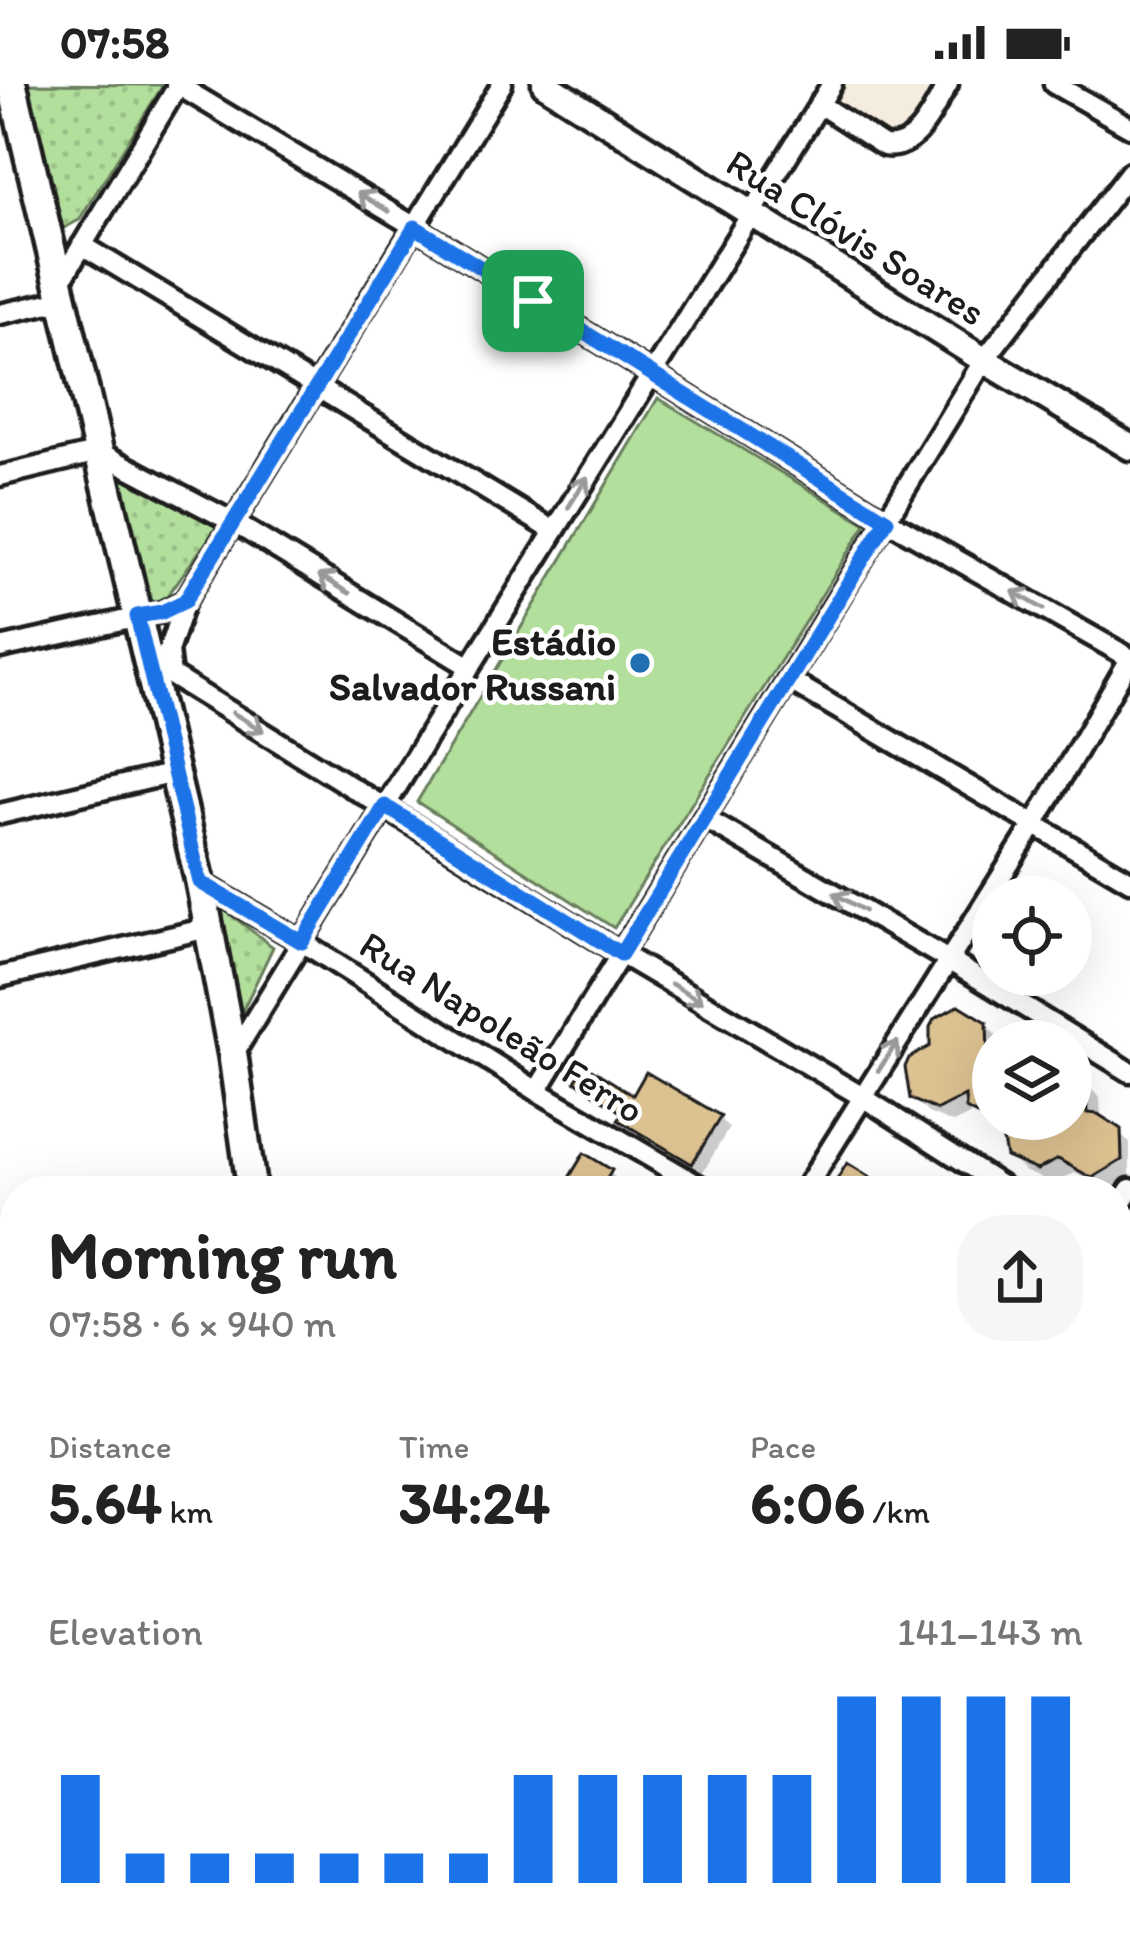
<!DOCTYPE html>
<html lang="en">
<head>
<meta charset="utf-8">
<style>
	:root { --surface:#fff; --page:#f6f6f6; --text:#222; --muted:#767676; --accent:#1a73e8 }
	body { margin:0; font-family:Itim,sans-serif; background:var(--page); color:var(--text); height:100vh; display:flex; flex-direction:column; font-size:45px; white-space:nowrap }
	* { box-sizing:border-box; margin:0 }
	p { font-size:39px; color:var(--muted) }
	.icon { flex:none; width:66px; height:66px; fill:none; stroke:currentColor; stroke-width:2; stroke-linecap:round; stroke-linejoin:round }
	.map { position:relative; flex:1; overflow:hidden }
	.side { position:absolute; left:0px; top:1092px; width:1131px; height:771px; display:flex; flex-direction:column; background:var(--surface); border-radius:48px 48px 0 0; box-shadow:0 12px 48px #0002 }
	.side>* { flex:none }
	.tools { position:absolute; left:972px; top:792px; display:grid; gap:24px }
	.tools a { display:grid; place-items:center; width:120px; height:120px; border-radius:50%; background:var(--surface); box-shadow:0 12px 48px #0002; font-size:60px }
	.pin { position:absolute; display:grid; place-items:center; width:102px; height:102px; color:#fff; margin:-51px; border-radius:24px; box-shadow:0 6px 18px #0006 }
	.round { display:grid; place-items:center; flex:none; width:126px; height:126px; border-radius:48px; background:var(--page) }
	.summary { display:flex; align-items:center; justify-content:space-between; height:204px; padding:0 48px }
	h1 { font-size:66px; font-weight:700; line-height:90px }
	.stats { display:grid; grid-template-columns:repeat(3,1fr); gap:18px; height:204px; padding:12px 48px }
	.stats div { display:grid; align-content:center }
	.stats b { font-size:60px; font-weight:700 }
	.stats small { font-size:33px; font-weight:400 }
	.stats p { font-size:33px }
	.chart { height:336px; padding:24px 48px }
	.chart p { display:flex; justify-content:space-between }
	.chart svg { width:100%; height:216px; margin-top:12px; stroke:var(--accent); stroke-width:6 }
	.status { display:flex; justify-content:space-between; align-items:center; height:84px; padding:0 60px; background:var(--surface); direction:ltr }
	.status svg { height:33px; fill:currentColor }
	.map>svg:first-child { display:block }
	.built { fill:#f4ecde }
	.forest { fill:url(#forest-firs); stroke:#687e5c; stroke-width:3 }
	.park { fill:url(#park-dots); stroke:#687e5c; stroke-width:3 }
	.pitch { fill:#b3df9d; stroke:#687e5c; stroke-width:3 }
	.shadow { fill:#0003 }
	.lines { fill:none; stroke-linecap:round; stroke-linejoin:round }
	.stream { stroke:#58888d; stroke-width:4.5 }
	.canal { stroke:#80d0d9; stroke-width:18 }
	.building { fill:#dcc191; stroke:#1c1c1c; stroke-width:3 }
	.service-casing { stroke:#1c1c1c; stroke-width:18 }
	.minor-casing { stroke:#1c1c1c; stroke-width:27 }
	.tertiary-casing { stroke:#1c1c1c; stroke-width:33 }
	.secondary-casing { stroke:#1c1c1c; stroke-width:36 }
	.service { stroke:#fff; stroke-width:9 }
	.minor { stroke:#fff; stroke-width:18 }
	.tertiary { stroke:#fff; stroke-width:24 }
	.secondary { stroke:#fff; stroke-width:27 }
	.oneway { stroke:#999 }
	.route-casing { stroke:#fff; stroke-width:24 }
	.route { stroke:#1a73e8; stroke-width:15 }
	.poi-dot { fill:#1f6fb2; stroke:#fff; stroke-width:4.5 }
	.labels { text-anchor:middle; dominant-baseline:central; stroke-width:9; stroke-linejoin:round; paint-order:stroke }
	.street-label { font-size:39px; fill:#1c1c1c; stroke:#fff }
	.poi-label { font-size:39px; font-weight:bold; fill:#1c1c1c; stroke:#fff; text-anchor:end }
</style>
</head>
<body>
<div class="status"><b>07:58</b><svg viewBox="0 0 49 12"><path d="M0 12V9h3v3zM5 12V6h3v6zM10 12V3h3v9zM15 12V0h3v12zM26 1h20v11H26zM47 4h2v5h-2z"/></svg></div>
<div class="map">
<svg width="1130" height="1861" viewBox="0 0 1130 1861">
	<defs>
		<pattern id="forest-firs" width="22" height="20" patternUnits="userSpaceOnUse" patternTransform="scale(3)"><rect width="22" height="20" fill="#b3df9d"/><path d="M5 1l3.5 6h-7zM16 11l3.5 6h-7z" fill="#99bf87"/></pattern>
		<pattern id="park-dots" width="8" height="8" patternUnits="userSpaceOnUse" patternTransform="scale(3)"><rect width="8" height="8" fill="#b3df9d"/><path d="M2 2h.1M6 6h.1" fill="none" stroke="#99bf87" stroke-width="1.8" stroke-linecap="round"/></pattern>
	</defs>
	<rect width="100%" height="100%" fill="#fff"/>
	<filter id="ink" filterUnits="userSpaceOnUse"><feTurbulence type="fractalNoise" baseFrequency=".00833" numOctaves="2"/><feDisplacementMap in="SourceGraphic" scale="24" xChannelSelector="R" yChannelSelector="G"/><feConvolveMatrix kernelMatrix="1 2 1 2 8 2 1 2 1" color-interpolation-filters="sRGB"/></filter>
	<g filter="url(#ink)">
		<path class="built" d="M837 0H942L911 48 886 56 825 18Z"/>
		<path class="forest" d="M0 1512 15 1521V1706L0 1696Z"/>
		<path class="park" d="M23 0 163 1 79 136 60 146Z
			M120 392 220 439 160 522 143 519Z
			M214 818 273 863 238 936Z"/>
		<path class="pitch" d="M658 314 866 440 614 844 417 718Z"/>
		<path class="shadow" d="M985 940 1001 956 993 957V1035H1071V991L1084 998 1100 1014 1101 1036 1130 1059V1095L1109 1107 1075 1089 1053 1099 1024 1087 1008 1071 1005 1051 985 1039 974 1029 953 1039 928 1029 913 1014Z
			M579 997 634 1015 719 1034 729 1044 703 1088 632 1046 621 1036 624 1031Z
			M585 1073 610 1089 629 1107H565Z
			M1116 1217 1130 1222V1294L1116 1283Z
			M1130 1316V1373L1116 1389V1332Z"/>
		<g class="lines">
			<path class="stream" d="M0 1620 15 1624"/>
			<path class="canal" d="M0 1224 15 1230
				M1116 1469 1130 1481"/>
		</g>
		<path class="building" d="M959 921 987 938 988 974 993 972V1040L966 1025 965 1012 937 1026 910 1015 905 983 909 974 930 962V943L934 935Z
			M585 981 633 1011 646 988 721 1032 692 1080 618 1036 622 1029 575 997Z
			M1071 987 1086 996 1087 1029 1098 1030 1121 1045 1122 1076 1092 1094 1058 1075 1037 1086 1006 1073 999 1035H1071Z
			M584 1069 612 1086 600 1107H561Z
			M847 1079 893 1107H830Z
			M1116 1208 1130 1219V1264L1116 1281Z"/>
		<g class="lines">
			<defs>
				<path id="service" d="M986 1848 1001 1861
					M882 1861 886 1848
					M1020 1861 1036 1848"/>
				<path id="minor" d="M176 0 415 143 887 436 1130 574
					M1054 0 1130 43
					M819 20 884 62C918 67 933 24 948 0
					M82 161 554 447
					M59 200 179 0
					M0 230 63 216
					M0 392 99 368 233 438 470 583
					M0 564 162 528 185 517
					M148 577 621 870 861 1012 1009 1107
					M171 591 168 567 185 517 502 0
					M789 596 1130 797
					M0 730 174 689
					M704 734 950 877 1130 988
					M200 798 302 858 537 1007 708 1107
					M0 893 208 844
					M233 971 470 583 832 0
					M537 1007 984 276 1130 88
					M804 1107 1035 739 1130 575
					M1116 1127 1130 1105
					M1116 1580 1130 1564
					M0 1808 15 1815
					M89 1848 153 1861
					M571 1848 572 1861
					M1043 1848 1058 1861
					M279 1861 283 1848
					M410 1861 413 1848
					M768 1861 769 1848"/>
				<path id="tertiary" d="M545 0 984 276 1130 363"/>
				<path id="secondary" d="M12 0 200 798 233 972 252 1107
					M0 1199 15 1205
					M0 1261 15 1267
					M1116 1441 1130 1449
					M1116 1502 1130 1512
					M1123 1861 1130 1853"/>
			</defs>
			<use href="#service" class="service-casing"/>
			<use href="#minor" class="minor-casing"/>
			<use href="#tertiary" class="tertiary-casing"/>
			<use href="#secondary" class="secondary-casing"/>
			<use href="#service" class="service"/>
			<use href="#minor" class="minor"/>
			<use href="#tertiary" class="tertiary"/>
			<use href="#secondary" class="secondary"/>
		</g>
		<defs><path id="oneway-shaft" d="M-6 0H5M1.5-3L5.5 0L1.5 3" fill="none" stroke-width="1.6" stroke-linecap="round" stroke-linejoin="round" transform="scale(3)"/></defs>
		<g class="oneway">
			<use href="#oneway-shaft" transform="translate(373 118) rotate(-149)"/>
			<use href="#oneway-shaft" transform="translate(578 408) rotate(-58)"/>
			<use href="#oneway-shaft" transform="translate(334 500) rotate(-149)"/>
			<use href="#oneway-shaft" transform="translate(1028 516) rotate(-150)"/>
			<use href="#oneway-shaft" transform="translate(248 638) rotate(31)"/>
			<use href="#oneway-shaft" transform="translate(849 818) rotate(-150)"/>
			<use href="#oneway-shaft" transform="translate(687 909) rotate(30)"/>
			<use href="#oneway-shaft" transform="translate(888 972) rotate(-57)"/>
		</g>
	</g>
	<g class="lines" filter="url(#ink)">
		<defs>
			<path id="route" d="M415 143 887 436 621 870 385 722 302 858 200 798 137 532 162 528 185 517Z"/>
		</defs>
		<use href="#route" class="route-casing"/>
		<use href="#route" class="route"/>
	</g>
	<circle class="poi-dot" cx="640" cy="579" r="12"/>
	<g class="labels">
		<g class="street-label">
			<text transform="translate(856 153) rotate(32)">Rua Clóvis Soares</text>
			<text transform="translate(502 943) rotate(32)">Rua Napoleão Ferro</text>
		</g>
		<g class="poi-label">
			<text x="616" y="557">Estádio<tspan x="616" dy="45">Salvador Russani</tspan></text>
		</g>
	</g>
</svg>
<div class="tools">
<a><svg class="icon" aria-label="locate" viewBox="0 0 24 24"><circle cx="12" cy="12" r="6"/><path d="M12 2v4M12 18v4M2 12h4M18 12h4"/></svg></a>
<a><svg class="icon" aria-label="layers" viewBox="0 0 24 24"><path d="M12 4l9 5-9 5-9-5zM3 14l9 5 9-5"/></svg></a>
</div>
<div class="pin" style="left:533px;top:217px;background:#1e9e55"><svg class="icon" aria-label="arrive" viewBox="0 0 24 24"><path d="M6 21V4h12l-3 4 3 4H6"/></svg></div>
<section class="side">
<div class="summary"><div><h1>Morning run</h1><p>07:58 · 6 × 940 m</p></div><a class="round"><svg class="icon" aria-label="share" viewBox="0 0 24 24"><path d="M12 15V3M7 8l5-5 5 5M5 13v7h14v-7"/></svg></a></div>
<div class="stats">
<div><p>Distance</p><b>5.64<small> km</small></b></div>
<div><p>Time</p><b>34:24</b></div>
<div><p>Pace</p><b>6:06<small> /km</small></b></div>
</div>
<div class="chart"><p><span>Elevation</span>141–143 m</p>
<svg viewBox="0 0 160 44" preserveAspectRatio="none"><path d="M5 44V22M15 44V38M25 44V38M35 44V38M45 44V38M55 44V38M65 44V38M75 44V22M85 44V22M95 44V22M105 44V22M115 44V22M125 44V6M135 44V6M145 44V6M155 44V6"/></svg>
</div>
</section>
</div>
</body>
</html>
